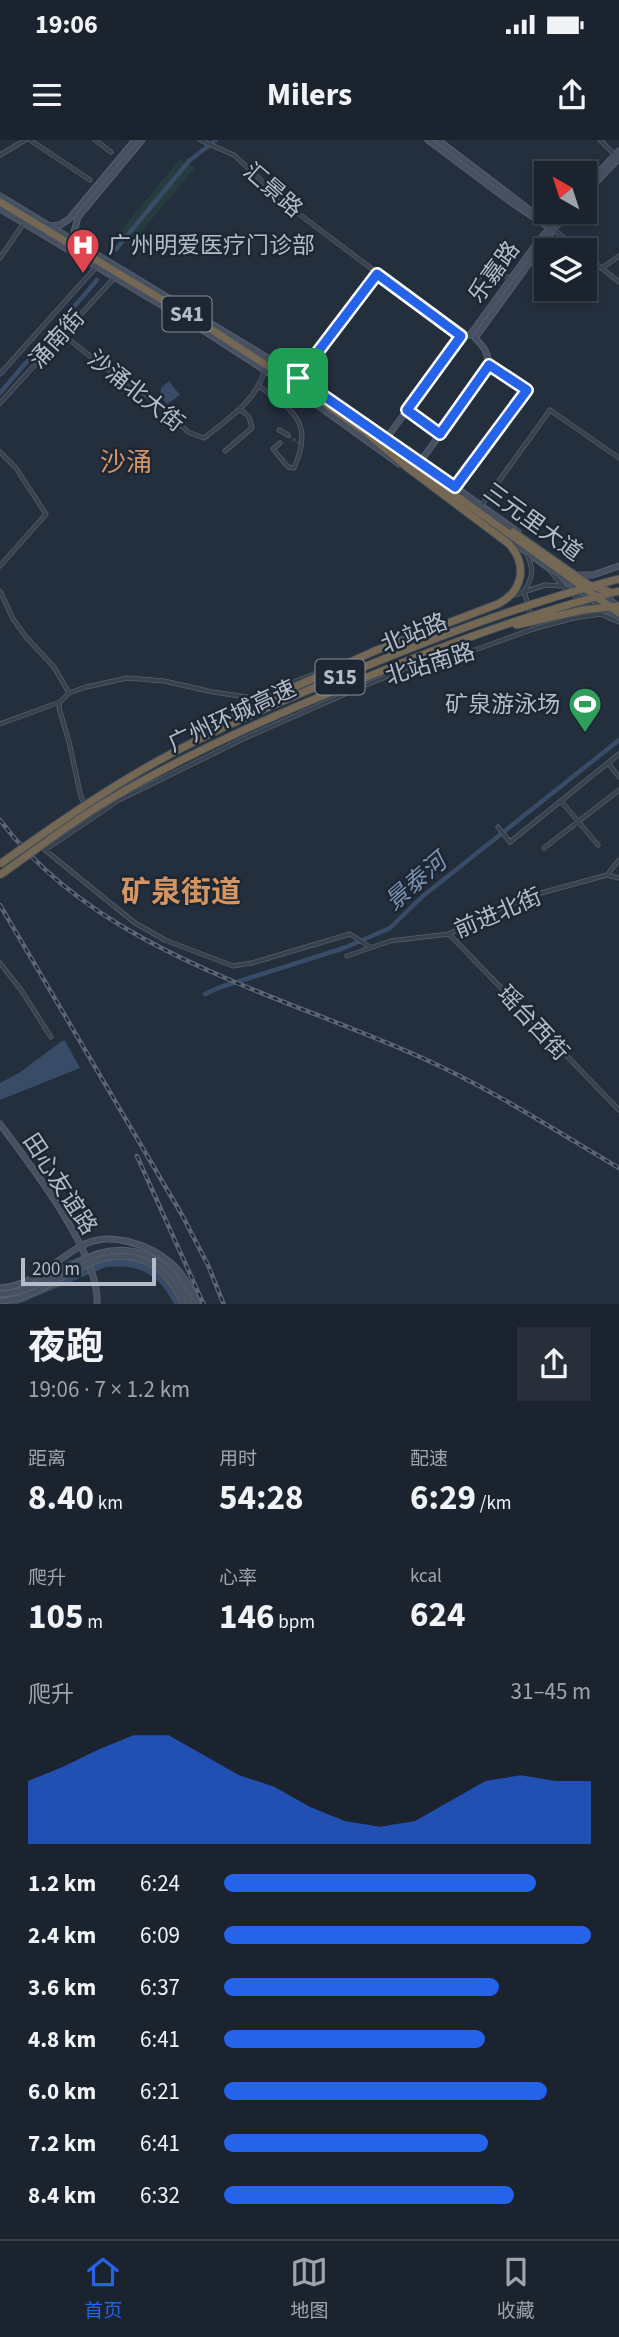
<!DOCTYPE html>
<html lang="zh">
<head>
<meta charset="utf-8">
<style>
	:root { --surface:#1b232e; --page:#282f3a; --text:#f1f3f6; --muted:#a0a4aa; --line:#39404a; --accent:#2563eb }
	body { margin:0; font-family:"Source Sans 3","Noto Sans SC",sans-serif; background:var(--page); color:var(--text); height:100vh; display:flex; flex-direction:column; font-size:26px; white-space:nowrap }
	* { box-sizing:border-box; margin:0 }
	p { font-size:23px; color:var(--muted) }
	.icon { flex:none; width:38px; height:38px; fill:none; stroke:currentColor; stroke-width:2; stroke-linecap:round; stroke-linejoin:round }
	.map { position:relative; height:1164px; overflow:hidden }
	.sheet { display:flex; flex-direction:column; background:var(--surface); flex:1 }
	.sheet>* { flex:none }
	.needle { width:46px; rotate:321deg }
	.buttons { position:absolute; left:534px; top:21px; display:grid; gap:14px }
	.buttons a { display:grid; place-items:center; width:63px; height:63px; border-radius:0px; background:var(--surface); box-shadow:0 4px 10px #0003,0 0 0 2px var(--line); font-size:35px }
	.scale { position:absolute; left:21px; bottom:18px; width:135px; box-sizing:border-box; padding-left:7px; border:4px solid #b4bcc9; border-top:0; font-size:19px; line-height:24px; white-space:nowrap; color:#b4bcc9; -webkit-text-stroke:5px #1d2633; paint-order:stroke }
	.pin { position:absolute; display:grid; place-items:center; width:60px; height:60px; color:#fff; margin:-30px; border-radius:14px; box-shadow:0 4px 10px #0006 }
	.round { display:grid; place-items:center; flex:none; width:74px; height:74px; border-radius:0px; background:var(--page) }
	.head { display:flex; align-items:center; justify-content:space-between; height:119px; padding:0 28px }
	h1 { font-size:38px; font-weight:700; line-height:52px }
	.figures { display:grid; grid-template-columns:repeat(3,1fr); gap:10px; height:119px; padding:7px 28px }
	.figures div { display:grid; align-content:center }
	.figures b { font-size:35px; font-weight:700 }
	.figures small { font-size:19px; font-weight:400 }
	.figures p { font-size:19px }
	.chart { height:196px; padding:14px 28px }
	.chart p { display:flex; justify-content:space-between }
	.chart svg { width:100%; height:126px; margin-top:7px; fill:var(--accent); opacity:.7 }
	ul { padding:0 28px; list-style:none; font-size:23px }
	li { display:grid; grid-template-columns:112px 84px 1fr; align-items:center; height:52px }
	li i { height:18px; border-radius:9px; background:var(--accent) }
	.status { display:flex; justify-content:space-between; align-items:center; height:49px; padding:0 35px; background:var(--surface); direction:ltr }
	.status svg { height:19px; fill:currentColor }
	header { display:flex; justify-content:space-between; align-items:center; height:91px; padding:0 28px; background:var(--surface); font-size:32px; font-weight:700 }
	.tabs { display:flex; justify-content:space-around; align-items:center; height:98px; border-top:2px solid var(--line); background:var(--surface); font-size:19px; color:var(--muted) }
	.tabs a { display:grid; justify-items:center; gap:4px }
	.tabs .on { color:var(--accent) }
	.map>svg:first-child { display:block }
	.green { fill:#263c3f }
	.water { fill:#394c67 }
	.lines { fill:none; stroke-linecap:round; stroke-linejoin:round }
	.canal { stroke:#394c67; stroke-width:4.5 }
	.street-tunnel { stroke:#3a4453; stroke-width:3.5; stroke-dasharray:3.5 2; stroke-linecap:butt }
	.street-casing { stroke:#565f6c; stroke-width:5 }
	.secondary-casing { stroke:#565f6c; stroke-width:7 }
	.highway-casing { stroke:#434c59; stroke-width:9 }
	.street { stroke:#38414e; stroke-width:3.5 }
	.secondary { stroke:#465061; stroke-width:5 }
	.highway { stroke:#746855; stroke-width:7 }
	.rail-casing { stroke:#5a6575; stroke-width:4.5 }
	.rail { stroke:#1d2633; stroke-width:2; stroke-dasharray:5; stroke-linecap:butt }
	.secondary-bridge-casing { stroke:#565f6c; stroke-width:7; stroke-linecap:butt }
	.highway-bridge-casing { stroke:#434c59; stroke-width:9; stroke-linecap:butt }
	.secondary-bridge { stroke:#465061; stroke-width:5 }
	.highway-bridge { stroke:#746855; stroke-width:7 }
	.route-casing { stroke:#fff; stroke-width:14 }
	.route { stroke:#2563eb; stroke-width:9 }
	.labels { text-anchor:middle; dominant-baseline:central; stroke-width:5; stroke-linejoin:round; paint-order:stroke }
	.shield { fill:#1d2633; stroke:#878f9c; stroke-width:2 }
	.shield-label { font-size:21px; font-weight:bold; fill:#b4bcc9 }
	.street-label { font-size:23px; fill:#b4bcc9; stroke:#1d2633 }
	.poi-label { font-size:23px; fill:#b4bcc9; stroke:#1d2633; text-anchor:start }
	.water-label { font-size:24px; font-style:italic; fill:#7c92b1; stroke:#1d2633 }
	.quarter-label { font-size:26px; fill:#d59563; stroke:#1d2633 }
	.district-label { font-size:30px; font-weight:bold; fill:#d59563; stroke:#1d2633 }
</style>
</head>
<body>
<div class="status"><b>19:06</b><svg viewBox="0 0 49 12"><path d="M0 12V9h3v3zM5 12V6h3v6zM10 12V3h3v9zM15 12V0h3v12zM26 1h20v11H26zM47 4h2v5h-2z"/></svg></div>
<header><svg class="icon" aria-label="menu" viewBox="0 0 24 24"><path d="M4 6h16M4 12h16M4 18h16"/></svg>Milers<svg class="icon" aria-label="share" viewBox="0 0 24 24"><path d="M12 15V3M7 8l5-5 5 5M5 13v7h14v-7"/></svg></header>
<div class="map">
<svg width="619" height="1165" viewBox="0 0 619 1165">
	<rect width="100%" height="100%" fill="#242f3e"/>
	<path class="green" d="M180 19 195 28 130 105 116 96Z"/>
	<path class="water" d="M169 241 180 255 167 264 160 256 161 248Z
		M62 901H65L80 928 0 960V943L19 933Z
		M109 1108C121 1109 131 1112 142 1116 174 1127 178 1135 193 1164H174C158 1134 141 1124 106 1127L18 1164 0 1165V1148L97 1110Z"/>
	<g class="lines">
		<path class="canal" d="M116 109 189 21 216 0
			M0 253 97 140
			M205 854 218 848 344 808 390 788 423 756 619 600"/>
		<path class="street-tunnel" d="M288 296 301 304"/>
		<defs>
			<path id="street" d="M30 0 90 40
				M95 0 111 12
				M200 0 234 15 291 68 461 196
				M600 0 615 15
				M0 15 25 0
				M554 90 580 110
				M584 114 619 142
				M0 118 24 83
				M602 128 619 116
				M471 146 489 125 511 140
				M62 194 104 227 155 261 188 292 204 298C228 279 256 261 265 230
				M0 234 97 126
				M298 238 377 134
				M259 246C292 270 315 282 294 328L288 327 273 309 280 303
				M0 263 115 137
				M407 270 439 293
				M279 290 288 295
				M225 311 252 288 249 277 240 269
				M0 312 16 328 46 374 0 426
				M455 347 527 250 489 225
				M481 366 550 270 619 318
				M527 415C534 428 533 439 524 451L535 489
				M551 432 563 446 589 467
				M0 451 13 479 26 497 54 527 69 553
				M511 456 545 445 563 446
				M598 473 619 482
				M0 584 60 562
				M608 623 619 637
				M561 661 598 705
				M89 674 81 657 69 602 59 568 60 562 69 553 86 547 127 538 164 541 213 552 253 558 319 532
				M498 687 510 702 619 614
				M544 708 619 650
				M607 735 619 720
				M449 794 619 970
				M370 807 350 794 252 823 233 826 165 800 135 783 45 710 119 660 245 598 361 547 403 530 469 512 536 488 574 478 600 474
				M347 816 390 801 449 794 497 770 541 753 607 735 619 738
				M0 823 21 850 51 897"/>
			<path id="secondary" d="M428 0 508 60 551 89
				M438 0 552 87
				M584 48 619 11
				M584 55 619 18
				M0 56 271 220 420 322 518 392
				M0 69 198 187 303 255 399 324
				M51 86 60 85 69 79 135 0
				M77 102 74 92 78 77 142 0
				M386 299 458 200 461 196 470 195 537 103 563 72
				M420 322 487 230C491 217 484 206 475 198L554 89 569 72
				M500 393 619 479
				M576 435H593L619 426
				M594 448 619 467
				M0 984C30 1024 101 1115 97 1165
				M0 1148C33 1146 54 1121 81 1106 108 1090 149 1104 172 1124 184 1135 192 1150 198 1165"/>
			<path id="highway" d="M0 62 209 188 308 252 368 294
				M611 441 619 439"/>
		</defs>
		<use href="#street" class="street-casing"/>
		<use href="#secondary" class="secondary-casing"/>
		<use href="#highway" class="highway-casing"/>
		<use href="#street" class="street"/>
		<use href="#secondary" class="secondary"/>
		<use href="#highway" class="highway"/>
		<defs>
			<path id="rail" d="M0 680C98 811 277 853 420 917 490 948 553 989 619 1028
				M0 765 182 1075 208 1125 224 1165
				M137 1016 204 1165"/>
		</defs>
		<use href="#rail" class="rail-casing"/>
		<use href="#rail" class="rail"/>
		<defs>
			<path id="secondary-bridge" d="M0 1154C52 1153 88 1095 143 1114 168 1123 180 1142 190 1165
				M0 1161C49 1159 85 1106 136 1118 161 1125 174 1142 184 1165"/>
			<path id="highway-bridge" d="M401 316 619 473
				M513 392 589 445 610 452
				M516 485 583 470 619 466
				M211 590 270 558 377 510 498 464C523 451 528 425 509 404L408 328 368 294
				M0 724C51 688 102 652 156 622 213 590 275 564 335 539 426 501 516 466 611 441
				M0 735C36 710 71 682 109 660 179 618 254 584 329 553 423 513 519 476 619 451"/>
		</defs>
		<use href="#secondary-bridge" class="secondary-bridge-casing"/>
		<use href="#highway-bridge" class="highway-bridge-casing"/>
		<use href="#secondary-bridge" class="secondary-bridge"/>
		<use href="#highway-bridge" class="highway-bridge"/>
	</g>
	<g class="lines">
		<defs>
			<path id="route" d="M377 134 461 196 407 270 440 294 489 225 527 250 455 347 298 238Z"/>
		</defs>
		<use href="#route" class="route-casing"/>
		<use href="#route" class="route"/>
	</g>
	<defs>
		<symbol id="hospital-pin" viewBox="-11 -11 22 30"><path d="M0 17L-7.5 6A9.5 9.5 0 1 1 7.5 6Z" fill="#e0444e" stroke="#1d2633"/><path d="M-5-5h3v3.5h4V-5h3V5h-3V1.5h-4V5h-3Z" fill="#fff"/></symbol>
		<symbol id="stadium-pin" viewBox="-11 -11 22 30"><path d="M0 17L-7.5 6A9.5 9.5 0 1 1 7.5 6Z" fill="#2e9e5b" stroke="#1d2633"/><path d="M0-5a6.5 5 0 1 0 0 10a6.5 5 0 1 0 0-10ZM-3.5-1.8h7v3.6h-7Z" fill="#fff"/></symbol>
	</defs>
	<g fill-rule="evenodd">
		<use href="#hospital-pin" x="64" y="86" width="38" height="52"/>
		<use href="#stadium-pin" x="566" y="545" width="38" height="52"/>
	</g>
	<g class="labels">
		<g class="shield">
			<rect x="162.5" y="156.5" width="49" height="35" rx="5"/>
			<rect x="315.5" y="519.5" width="49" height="35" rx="5"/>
		</g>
		<g class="shield-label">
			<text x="187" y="174">S41</text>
			<text x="340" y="537">S15</text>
		</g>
		<g class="street-label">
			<text transform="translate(273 50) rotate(41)">汇景路</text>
			<text transform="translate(494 132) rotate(-54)">乐嘉路</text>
			<text transform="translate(57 199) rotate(-48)">涌南街</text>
			<text transform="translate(136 251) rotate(38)">沙涌北大街</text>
			<text transform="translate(533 382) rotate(36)">三元里大道</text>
			<text transform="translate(414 493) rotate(-22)">北站路</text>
			<text transform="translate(430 524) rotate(-17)">北站南路</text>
			<text transform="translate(232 576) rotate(-25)">广州环城高速</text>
			<text transform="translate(498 773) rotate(-23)">前进北街</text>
			<text transform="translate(533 883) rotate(47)">瑶台西街</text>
			<text transform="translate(60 1044) rotate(57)">田心友谊路</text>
		</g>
		<g class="poi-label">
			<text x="108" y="105">广州明爱医疗门诊部</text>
			<text x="560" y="564" text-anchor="end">矿泉游泳场</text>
		</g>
		<g class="water-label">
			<text transform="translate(416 742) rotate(-41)">景泰河</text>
		</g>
		<g class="quarter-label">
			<text x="126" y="322">沙涌</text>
		</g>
		<g class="district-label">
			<text x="181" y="752">矿泉街道</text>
		</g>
	</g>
</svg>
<div class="buttons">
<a><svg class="needle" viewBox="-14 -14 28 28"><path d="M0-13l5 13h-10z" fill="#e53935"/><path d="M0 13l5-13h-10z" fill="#a0a4aa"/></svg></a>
<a><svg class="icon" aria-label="layers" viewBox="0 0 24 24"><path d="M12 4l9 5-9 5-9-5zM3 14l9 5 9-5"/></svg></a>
</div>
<div class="scale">200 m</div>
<div class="pin" style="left:298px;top:238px;background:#1e9e55"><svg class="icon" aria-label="arrive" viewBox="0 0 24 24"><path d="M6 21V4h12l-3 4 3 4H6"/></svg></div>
</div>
<section class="sheet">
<div class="head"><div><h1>夜跑</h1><p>19:06 · 7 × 1.2 km</p></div><a class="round"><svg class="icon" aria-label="share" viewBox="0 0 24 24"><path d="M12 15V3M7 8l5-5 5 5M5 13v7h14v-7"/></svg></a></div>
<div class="figures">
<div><p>距离</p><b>8.40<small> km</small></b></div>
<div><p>用时</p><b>54:28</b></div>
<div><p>配速</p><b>6:29<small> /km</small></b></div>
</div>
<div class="figures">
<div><p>爬升</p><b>105<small> m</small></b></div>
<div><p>心率</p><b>146<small> bpm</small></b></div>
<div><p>kcal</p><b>624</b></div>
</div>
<div class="chart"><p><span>爬升</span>31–45 m</p>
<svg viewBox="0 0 160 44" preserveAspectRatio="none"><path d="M0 44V22L10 17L20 11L30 6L40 6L50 13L60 20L70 24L80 31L90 36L100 38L110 36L120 29L130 22L140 20L150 22L160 22V44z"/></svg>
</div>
<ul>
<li><b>1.2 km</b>6:24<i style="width:85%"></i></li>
<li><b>2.4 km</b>6:09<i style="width:100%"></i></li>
<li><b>3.6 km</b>6:37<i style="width:75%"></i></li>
<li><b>4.8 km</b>6:41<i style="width:71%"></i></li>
<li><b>6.0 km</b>6:21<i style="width:88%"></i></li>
<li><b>7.2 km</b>6:41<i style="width:72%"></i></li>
<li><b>8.4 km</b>6:32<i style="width:79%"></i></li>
</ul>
</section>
<nav class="tabs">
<a class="on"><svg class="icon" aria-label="home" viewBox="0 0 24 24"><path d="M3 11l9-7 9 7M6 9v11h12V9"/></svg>首页</a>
<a><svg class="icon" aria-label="map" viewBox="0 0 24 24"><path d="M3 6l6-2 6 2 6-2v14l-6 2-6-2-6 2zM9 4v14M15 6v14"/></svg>地图</a>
<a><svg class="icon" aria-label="saved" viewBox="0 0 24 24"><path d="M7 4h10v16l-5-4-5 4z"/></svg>收藏</a>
</nav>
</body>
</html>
